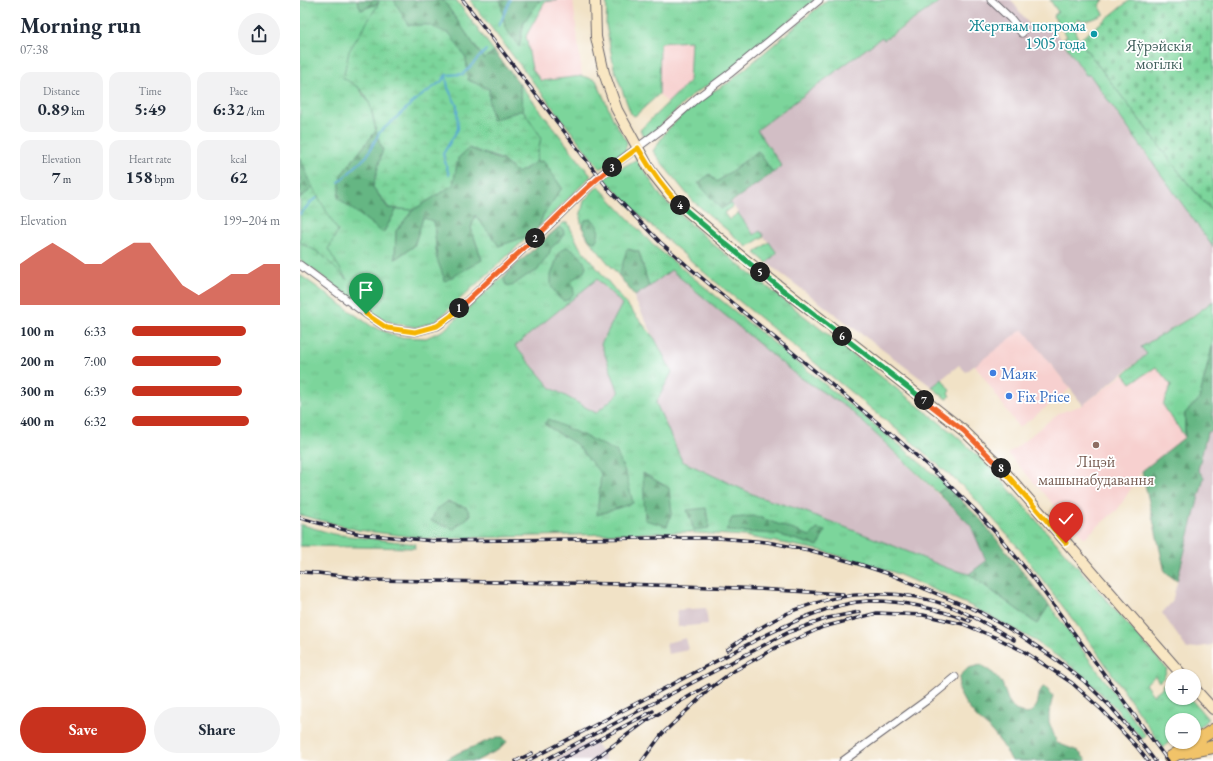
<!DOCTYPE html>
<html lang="en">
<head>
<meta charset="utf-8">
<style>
	:root { --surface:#fff; --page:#f2f2f3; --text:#1f2937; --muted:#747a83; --accent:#c8321e }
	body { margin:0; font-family:"EB Garamond",serif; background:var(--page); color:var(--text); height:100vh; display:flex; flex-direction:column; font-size:15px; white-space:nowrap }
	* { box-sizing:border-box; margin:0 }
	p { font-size:13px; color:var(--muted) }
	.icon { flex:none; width:22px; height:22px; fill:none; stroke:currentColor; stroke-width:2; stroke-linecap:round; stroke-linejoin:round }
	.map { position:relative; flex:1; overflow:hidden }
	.panel { display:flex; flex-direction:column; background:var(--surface); width:300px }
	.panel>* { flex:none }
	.tools { position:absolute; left:865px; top:669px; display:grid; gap:8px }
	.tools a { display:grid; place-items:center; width:36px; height:36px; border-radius:50%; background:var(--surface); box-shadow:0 1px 3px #0004; font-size:20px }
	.pin { position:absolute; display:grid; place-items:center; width:34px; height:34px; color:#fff; margin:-41px -17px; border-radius:50% 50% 50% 0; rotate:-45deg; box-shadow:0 0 4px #0007 }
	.pin .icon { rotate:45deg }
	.km { position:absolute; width:20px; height:20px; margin:-10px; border-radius:50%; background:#222; color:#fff; font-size:11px; line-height:20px; text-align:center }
	.round { display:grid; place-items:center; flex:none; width:42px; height:42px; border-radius:21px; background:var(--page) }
	.overview { display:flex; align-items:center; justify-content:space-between; height:68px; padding:0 20px }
	h1 { font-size:22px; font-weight:700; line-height:30px }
	.metrics { display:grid; grid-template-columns:repeat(3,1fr); gap:6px; height:68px; padding:4px 20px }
	.metrics div { display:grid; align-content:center; border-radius:10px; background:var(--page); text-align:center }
	.metrics b { font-size:17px; font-weight:700 }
	.metrics small { font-size:11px; font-weight:400 }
	.metrics p { font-size:11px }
	.chart { height:112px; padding:8px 20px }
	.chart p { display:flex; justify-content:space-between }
	.chart svg { width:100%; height:72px; margin-top:4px; fill:var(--accent); opacity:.7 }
	.cta { display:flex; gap:8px; margin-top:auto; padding:8px 20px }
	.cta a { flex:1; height:46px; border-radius:24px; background:var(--accent); color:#fff; font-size:16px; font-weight:700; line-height:46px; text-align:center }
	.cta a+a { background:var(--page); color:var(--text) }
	ul { padding:0 20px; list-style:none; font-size:13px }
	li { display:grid; grid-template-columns:64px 48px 1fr; align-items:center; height:30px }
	li i { height:10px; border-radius:5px; background:var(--accent) }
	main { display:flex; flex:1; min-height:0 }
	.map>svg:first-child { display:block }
	.built { fill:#f7d0cf }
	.industrial { fill:#d2bec5 }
	.grass { fill:url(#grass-tufts); stroke:#4f7c6b; fill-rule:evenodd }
	.forest { fill:url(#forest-firs); stroke:#446c5f }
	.wetland { fill:url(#wetland-marsh); stroke:#4f7c6b }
	.cemetery { fill:url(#cemetery-stones); stroke:#4f7c6b }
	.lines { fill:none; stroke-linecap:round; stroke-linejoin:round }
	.stream { stroke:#56a8d1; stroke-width:2 }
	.street-casing { stroke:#6a656c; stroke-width:9 }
	.secondary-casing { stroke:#6a656c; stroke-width:12 }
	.primary-casing { stroke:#6a656c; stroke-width:14 }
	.street { stroke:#fff; stroke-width:7 }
	.secondary { stroke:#f9e7c3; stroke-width:10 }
	.primary { stroke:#f1c369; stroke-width:12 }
	.rail-casing { stroke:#22223b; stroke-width:3.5 }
	.rail { stroke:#fff; stroke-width:2; stroke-dasharray:6; stroke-linecap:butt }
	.split-1-casing { stroke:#fff; stroke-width:8 }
	.split-2-casing { stroke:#fff; stroke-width:8 }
	.split-3-casing { stroke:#fff; stroke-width:8 }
	.split-4-casing { stroke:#fff; stroke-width:8 }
	.split-5-casing { stroke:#fff; stroke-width:8 }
	.split-6-casing { stroke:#fff; stroke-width:8 }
	.split-7-casing { stroke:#fff; stroke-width:8 }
	.split-8-casing { stroke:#fff; stroke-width:8 }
	.split-9-casing { stroke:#fff; stroke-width:8 }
	.split-1 { stroke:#f5b400; stroke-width:5 }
	.split-2 { stroke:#f0652b; stroke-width:5 }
	.split-3 { stroke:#f0652b; stroke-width:5 }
	.split-4 { stroke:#f5b400; stroke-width:5 }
	.split-5 { stroke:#22a559; stroke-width:5 }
	.split-6 { stroke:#22a559; stroke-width:5 }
	.split-7 { stroke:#22a559; stroke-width:5 }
	.split-8 { stroke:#f0652b; stroke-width:5 }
	.split-9 { stroke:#f5b400; stroke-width:5 }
	.culture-dot { fill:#0f9aa8; stroke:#fff; stroke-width:1.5 }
	.shop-dot { fill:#3f7fe0; stroke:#fff; stroke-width:1.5 }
	.education-dot { fill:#8d6e63; stroke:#fff; stroke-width:1.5 }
	.labels { text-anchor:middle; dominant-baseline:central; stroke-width:3.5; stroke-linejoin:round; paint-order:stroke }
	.culture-label { font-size:16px; fill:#0d838f; stroke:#fff; text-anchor:end }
	.park-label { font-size:16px; fill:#42615d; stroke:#fff }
	.shop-label { font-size:16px; fill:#366cbe; stroke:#fff; text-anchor:start }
	.education-label { font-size:16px; fill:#785e54; stroke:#fff }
</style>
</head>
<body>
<main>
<section class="panel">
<div class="overview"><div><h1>Morning run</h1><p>07:38</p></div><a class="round"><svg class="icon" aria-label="share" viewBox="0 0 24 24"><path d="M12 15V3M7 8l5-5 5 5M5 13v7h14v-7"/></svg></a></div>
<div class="metrics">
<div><p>Distance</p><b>0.89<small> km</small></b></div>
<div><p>Time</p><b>5:49</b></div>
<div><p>Pace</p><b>6:32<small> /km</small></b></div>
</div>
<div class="metrics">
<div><p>Elevation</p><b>7<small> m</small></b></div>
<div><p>Heart rate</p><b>158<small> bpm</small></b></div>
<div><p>kcal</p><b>62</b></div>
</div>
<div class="chart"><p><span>Elevation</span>199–204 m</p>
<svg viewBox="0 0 160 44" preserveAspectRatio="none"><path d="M0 44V19L10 12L20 6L30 12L40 19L50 19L60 12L70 6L80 6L90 19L100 32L110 38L120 32L130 25L140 25L150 19L160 19V44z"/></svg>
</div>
<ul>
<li><b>100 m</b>6:33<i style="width:77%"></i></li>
<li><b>200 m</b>7:00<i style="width:60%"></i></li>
<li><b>300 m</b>6:39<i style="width:74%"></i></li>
<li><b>400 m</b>6:32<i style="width:79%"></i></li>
</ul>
<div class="cta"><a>Save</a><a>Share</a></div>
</section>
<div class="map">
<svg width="913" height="761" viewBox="0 0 913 761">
	<defs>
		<pattern id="grass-tufts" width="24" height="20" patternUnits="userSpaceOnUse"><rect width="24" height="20" fill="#7cd59b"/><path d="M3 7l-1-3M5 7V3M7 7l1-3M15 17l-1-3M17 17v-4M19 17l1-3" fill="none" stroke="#6bb786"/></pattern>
		<pattern id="forest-firs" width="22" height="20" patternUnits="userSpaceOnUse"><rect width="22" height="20" fill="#65b683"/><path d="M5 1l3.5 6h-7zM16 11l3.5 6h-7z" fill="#53946c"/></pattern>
		<pattern id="wetland-marsh" width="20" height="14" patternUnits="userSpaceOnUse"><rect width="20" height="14" fill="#7cd59b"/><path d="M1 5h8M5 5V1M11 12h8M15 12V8" fill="none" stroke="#6bb786"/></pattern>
		<pattern id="cemetery-stones" width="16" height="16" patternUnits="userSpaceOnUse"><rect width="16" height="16" fill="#7cd59b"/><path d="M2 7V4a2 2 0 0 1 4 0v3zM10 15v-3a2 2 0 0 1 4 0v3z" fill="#6bb786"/></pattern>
	</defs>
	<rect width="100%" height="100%" fill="#fff"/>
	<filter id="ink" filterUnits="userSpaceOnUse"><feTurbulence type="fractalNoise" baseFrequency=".025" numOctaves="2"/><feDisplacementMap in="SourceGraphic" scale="8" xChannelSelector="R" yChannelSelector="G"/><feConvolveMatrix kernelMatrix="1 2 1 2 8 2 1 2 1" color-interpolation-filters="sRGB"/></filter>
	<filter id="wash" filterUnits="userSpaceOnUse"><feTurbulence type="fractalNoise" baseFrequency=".012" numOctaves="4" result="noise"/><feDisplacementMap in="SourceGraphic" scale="16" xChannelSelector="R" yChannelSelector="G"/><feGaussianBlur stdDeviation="0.9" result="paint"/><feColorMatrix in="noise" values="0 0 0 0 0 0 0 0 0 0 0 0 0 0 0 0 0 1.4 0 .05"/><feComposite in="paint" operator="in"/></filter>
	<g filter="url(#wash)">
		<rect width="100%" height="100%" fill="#f1e2c6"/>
		<path class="built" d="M257 0H273L282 76 241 81 232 69 226 37 245 2Z
			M391 40 389 82 368 103 359 94 360 43Z
			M723 328 770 389 719 428 675 365Z
			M856 367 871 385 863 405 885 437 842 471 818 509 784 538 708 454 759 413 783 405 824 374 831 383Z"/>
		<path class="industrial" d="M642 0H711L735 32 749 23 786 75H790L830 131 913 247V301L893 315 841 347 847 354 783 405 723 329 666 372 659 365 632 387 467 263 477 252 460 232 455 236 431 203 482 166 457 130 582 37 585 40Z
			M371 270 495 374 549 409 671 526 687 562 669 574 647 568 594 546 498 509 459 497 382 461 356 403 372 372 336 302 335 296Z
			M297 278 322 304 301 344 319 393 296 413 251 388 215 346Z
			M913 430V643L911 645 887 649 862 613 872 602 904 478 898 470 907 432Z
			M406 608 408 624 378 627 377 610Z
			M386 638 388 650 368 654 366 643Z
			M291 740 303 752 305 755 304 761H251Z"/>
		<path class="grass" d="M0 0H57L61 10 79 3 70 19 59 88 70 104 76 131 41 175 83 233 97 209 113 210 96 231 95 259 114 246 123 217 134 221 137 259 182 260 171 228 176 214 199 245 230 235 136 321 116 327 94 323 75 315 0 260Z
			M143 0H156L194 51 184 59Z
			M170 0H199L201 1 205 27 219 46 224 22 240 0H257L245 2 226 36 232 69 241 81 282 76 296 80 314 121 327 142 325 151 300 169Z
			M307 0H515L425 74 392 95 358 128 345 137 340 130 389 82 391 41 360 43 359 94 335 116 331 114 314 68 306 25Z
			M527 0H642L584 40 582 37 457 130 482 166 473 173 458 151 417 182H399L421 209 431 203 433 206 424 213 429 220 438 213 454 235 460 231 464 236 447 247 393 201 368 171 353 151 367 130 399 99 428 83Z
			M750 0H804L799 5 804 14C795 19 787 22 777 19L775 32 779 40 886 181 913 212V247L790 75H786L762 40 767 36 753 16 758 12Z
			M219 83 291 176 239 227 243 215 262 188 243 161 236 162 241 137 223 110Z
			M337 159 362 198 414 245 654 434 687 464 867 669 864 677 859 682 855 676 845 684 853 695 863 687 862 685 868 681 872 680V698H890L908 719 894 732V720H872V741L871 740 863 748 795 649 717 546 669 492 612 442 406 274 338 214 304 178Z
			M298 186 353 245 597 443 647 486 638 493 549 409 495 374 371 270 349 287 339 252 328 249 319 276 289 240 282 227 280 217 284 201Z
			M263 223H268L279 246 355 339 372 372 356 403 382 461 459 497 498 509 594 546 647 568 669 574 737 624 749 605 846 736 842 739 812 704 775 669 734 640 669 605 593 572 519 550 444 536 382 532 129 539 58 530 0 515V275L71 326 98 337 126 338 144 330ZM297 279 322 304 301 344 319 393 296 413 251 388 215 346Z
			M469 242 477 253 467 263 455 253Z
			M913 301V343L899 400 885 413V437L863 405 871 385 856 367 831 383 824 374 847 354 841 347 893 316Z
			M642 379 650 391 648 393 650 396 646 399 632 387Z
			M0 524 33 534 116 544 115 548 0 546Z"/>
		<path class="forest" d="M57 0H78L79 3 61 10Z
			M94 0H143L184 59 194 51 219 83 223 110 192 120 189 103V89L168 80 166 58 128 25H108Z
			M199 0H240L224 22 219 47 205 27 201 2Z
			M76 131 79 142 83 149 73 187 88 208 97 209 83 233 38 198 41 175Z
			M169 148 201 160 218 173 236 162 243 161 262 188 243 215 239 227 230 235 199 246 175 215 171 228 182 260 145 281 137 259 134 221 123 218 114 246 95 259 96 231 113 210 153 185 158 158Z
			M458 151 473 173 421 209 398 183 410 174 417 182Z
			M0 157 13 188 0 198Z
			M292 219C299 227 301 233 295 242L289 240 282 227 285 220Z
			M259 227 263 229 264 234 260 240 251 248 249 254 237 271 226 276 212 286 206 285 204 279 216 265Z
			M266 247C276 251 281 256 286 266L284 272 272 280 274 293 269 299 264 301 259 298 251 286V275L259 252Z
			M327 249 339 252 349 287 335 296 319 276Z
			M913 343V430L907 433 898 470 904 477 877 581 865 572 842 471 885 437V413L899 400Z
			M248 419 316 451 326 474 333 503 297 515 301 474 276 444 244 424Z
			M343 473 369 488 372 513 367 526 345 520Z
			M647 486 681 520 749 605 737 624 669 574 686 561 671 526 638 493Z
			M147 502 166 507 171 515 154 529 131 521 136 510Z
			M406 508 409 528 394 530 387 510Z
			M456 516 510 536 517 529 525 531 518 546 476 534 426 531 432 518Z
			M681 665 694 674 702 683 708 700 715 710 727 714C744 705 734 697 743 687L747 688 753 696 749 713V722L757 743 778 751 787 761H712L702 744 689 728 677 718 665 703 658 690 660 676 668 668Z
			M197 737H203L207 742 200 749 176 761H144L158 753Z"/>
		<path class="wetland" d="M78 0H94L108 25H128L150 34 166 58 168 80 189 89V103L192 120 223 110 241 137 236 162 218 173 201 159 169 148 158 158 153 185 113 210 89 208 73 187 83 149C71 130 77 104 59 88 54 84 48 81 43 78L49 51 79 3Z
			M13 188 38 231 28 249 47 280 21 254 0 242V198Z"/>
		<path class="cemetery" d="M830 0H913V212L886 181 779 40Z"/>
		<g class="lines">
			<path class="stream" d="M199 26 210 0
				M146 76 148 88 157 106 158 129 143 154 149 175
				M39 182 67 156 79 133 117 99 142 81 146 75 163 74 186 50
				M0 214 12 201 17 198"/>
		</g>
	</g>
	<g filter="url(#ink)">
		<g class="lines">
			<defs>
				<path id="street" d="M691 0 711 19 722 33
					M0 265 66 314 87 328 115 332 137 326 151 316 247 227 298 177 361 130 397 98 429 74 519 0
					M543 761 627 700 655 677"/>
				<path id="secondary" d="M295 0 296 37 304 73 317 110 350 170 369 194 386 210 442 257 664 431 697 463 883 676
					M894 688 913 709"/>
				<path id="primary" d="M881 753 913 747
					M870 758 913 730"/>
			</defs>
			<use href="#street" class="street-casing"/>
			<use href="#secondary" class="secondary-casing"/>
			<use href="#primary" class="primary-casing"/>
			<use href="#street" class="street"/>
			<use href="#secondary" class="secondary"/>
			<use href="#primary" class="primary"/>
			<defs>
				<path id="rail" d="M163 0 310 191 360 242 391 269 595 437 642 478 676 511 696 533 735 580 868 761
					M0 518 60 534 134 541 351 538H418L467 542 509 550 559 564 589 574 678 611 720 635 761 663 785 682 811 707 835 735 855 761
					M0 572 18 573 71 580 324 584 439 588 543 594
					M427 650C448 635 470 620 495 610 545 590 602 588 652 607 674 616 694 628 714 640
					M216 761 232 753
					M227 761 458 639C490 623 531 603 568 601 602 600 638 609 670 621
					M243 761 489 632 528 618 559 612
					M258 761 353 711
					M292 761 346 721 409 685
					M342 761 362 734 412 687 432 672 477 647 492 641 523 627 577 613 623 615 663 624 697 638 725 652 772 683 803 711 836 746 848 761"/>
			</defs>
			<use href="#rail" class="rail-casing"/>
			<use href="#rail" class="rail"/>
		</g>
	</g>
	<g class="lines" filter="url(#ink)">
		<defs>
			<path id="split-1" d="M66 314 87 328 115 332 137 326 151 316 159 308"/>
			<path id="split-2" d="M159 308 235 238"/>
			<path id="split-3" d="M235 238C261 214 284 188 312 167"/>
			<path id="split-4" d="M312 167 338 148C350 169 363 188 380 205"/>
			<path id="split-5" d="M380 205 421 240 460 272"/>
			<path id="split-6" d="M460 272 542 336"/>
			<path id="split-7" d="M542 336 624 400"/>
			<path id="split-8" d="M624 400 664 431 701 468"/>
			<path id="split-9" d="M701 468 766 543"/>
		</defs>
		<use href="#split-1" class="split-1-casing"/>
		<use href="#split-2" class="split-2-casing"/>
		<use href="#split-3" class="split-3-casing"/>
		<use href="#split-4" class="split-4-casing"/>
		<use href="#split-5" class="split-5-casing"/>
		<use href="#split-6" class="split-6-casing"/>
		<use href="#split-7" class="split-7-casing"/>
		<use href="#split-8" class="split-8-casing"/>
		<use href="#split-9" class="split-9-casing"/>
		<use href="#split-1" class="split-1"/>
		<use href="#split-2" class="split-2"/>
		<use href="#split-3" class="split-3"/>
		<use href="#split-4" class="split-4"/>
		<use href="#split-5" class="split-5"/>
		<use href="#split-6" class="split-6"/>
		<use href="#split-7" class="split-7"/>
		<use href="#split-8" class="split-8"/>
		<use href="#split-9" class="split-9"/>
	</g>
	<circle class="culture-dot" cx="794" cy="34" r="4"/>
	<g class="shop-dot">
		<circle cx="693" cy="373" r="4"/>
		<circle cx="709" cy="396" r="4"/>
	</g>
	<circle class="education-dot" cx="796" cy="445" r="4"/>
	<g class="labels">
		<g class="culture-label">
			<text x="786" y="25">Жертвам погрома<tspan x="786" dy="18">1905 года</tspan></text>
		</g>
		<g class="park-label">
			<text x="859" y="45">Яўрэйскія<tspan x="859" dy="18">могілкі</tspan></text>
		</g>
		<g class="shop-label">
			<text x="701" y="373">Маяк</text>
			<text x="717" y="396">Fix Price</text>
		</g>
		<g class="education-label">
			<text x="796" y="461">Ліцэй<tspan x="796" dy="18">машынабудавання</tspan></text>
		</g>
	</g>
</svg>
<div class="tools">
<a>+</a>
<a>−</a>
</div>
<div class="pin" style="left:66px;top:314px;background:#1e9e55"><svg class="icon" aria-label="arrive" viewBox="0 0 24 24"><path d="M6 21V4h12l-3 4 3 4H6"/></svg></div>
<div class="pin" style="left:766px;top:543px;background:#d93025"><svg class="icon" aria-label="check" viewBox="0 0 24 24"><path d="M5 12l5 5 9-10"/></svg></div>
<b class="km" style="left:159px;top:308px">1</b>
<b class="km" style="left:235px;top:238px">2</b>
<b class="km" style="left:312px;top:167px">3</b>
<b class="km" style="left:380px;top:205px">4</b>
<b class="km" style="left:460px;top:272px">5</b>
<b class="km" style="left:542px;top:336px">6</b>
<b class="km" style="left:624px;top:400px">7</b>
<b class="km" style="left:701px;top:468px">8</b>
</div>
</main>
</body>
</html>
